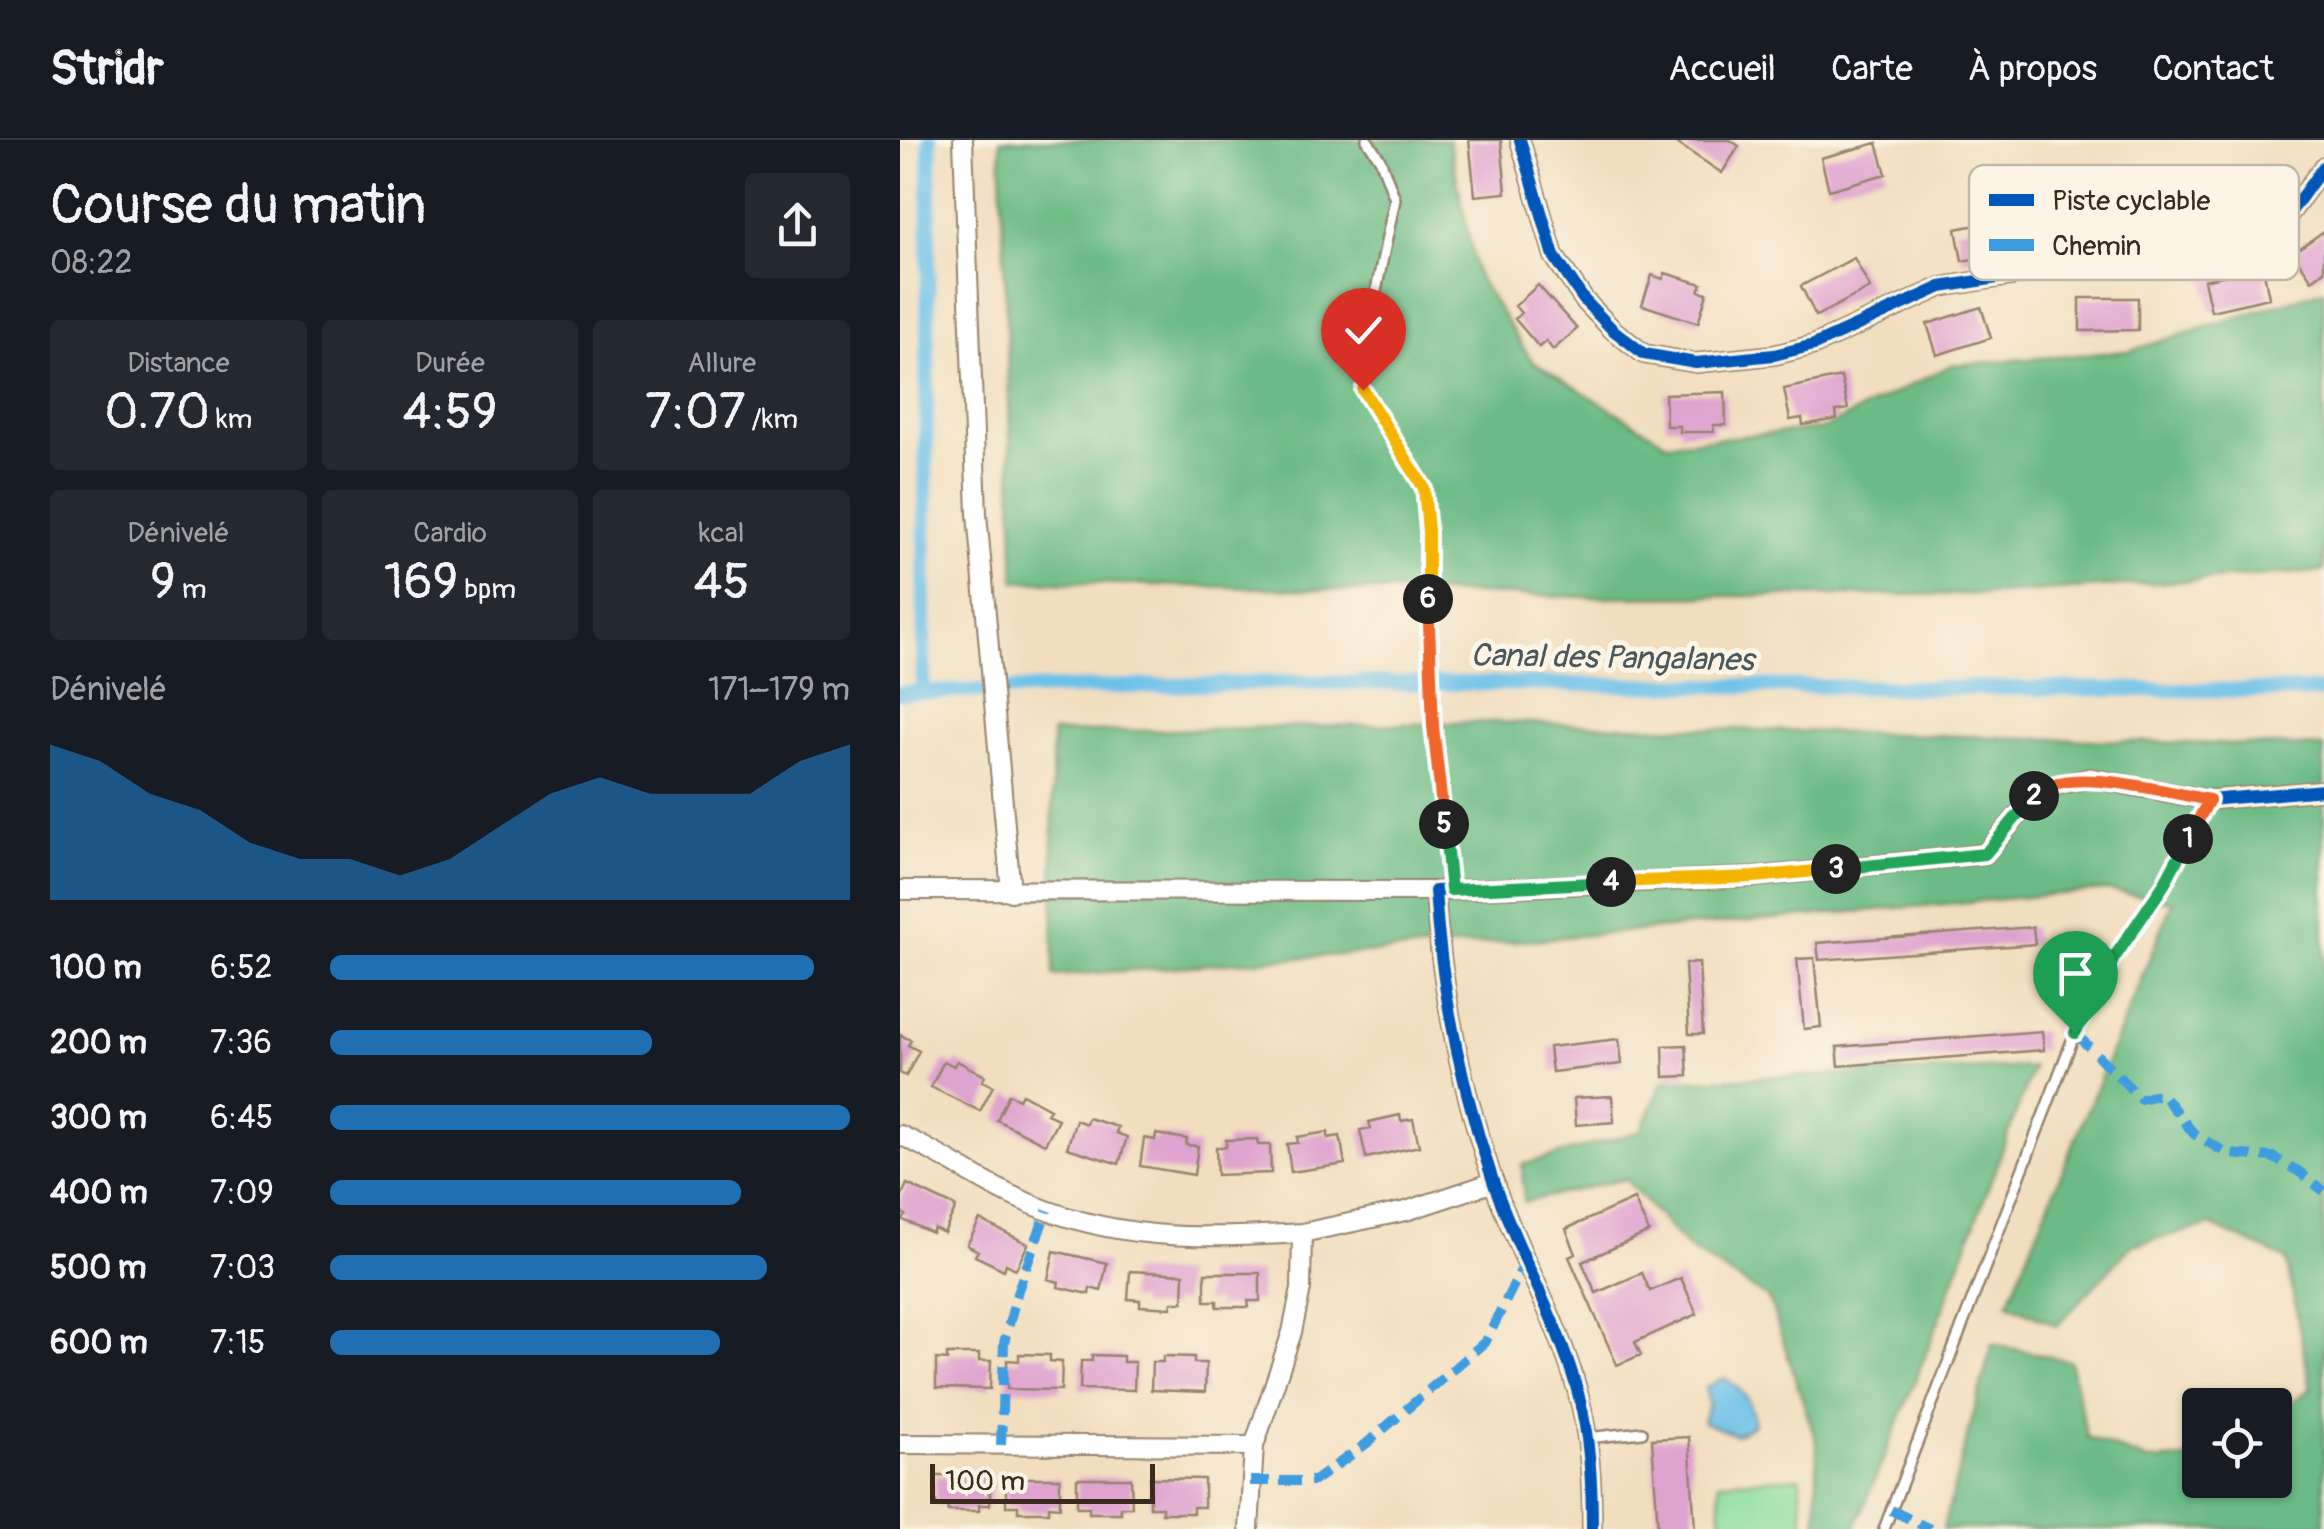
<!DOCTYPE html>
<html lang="fr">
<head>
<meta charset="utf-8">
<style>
	:root { --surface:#171b24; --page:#242831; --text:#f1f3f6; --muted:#9ea1a6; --line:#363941; --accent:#1f6fb2 }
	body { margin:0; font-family:Pangolin,sans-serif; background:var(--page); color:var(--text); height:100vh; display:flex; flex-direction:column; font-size:38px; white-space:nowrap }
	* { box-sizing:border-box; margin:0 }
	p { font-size:32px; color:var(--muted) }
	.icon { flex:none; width:55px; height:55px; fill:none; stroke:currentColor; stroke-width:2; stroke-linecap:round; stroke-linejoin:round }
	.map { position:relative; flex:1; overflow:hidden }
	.details { display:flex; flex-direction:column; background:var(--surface); width:900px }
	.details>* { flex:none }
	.buttons { position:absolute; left:1282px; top:1248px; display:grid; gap:20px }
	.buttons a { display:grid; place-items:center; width:110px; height:110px; border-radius:10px; background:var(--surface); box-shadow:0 2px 8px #0004; font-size:50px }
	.scale { position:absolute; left:30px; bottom:25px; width:225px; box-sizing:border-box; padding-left:10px; border:5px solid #3b2a1e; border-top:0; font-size:28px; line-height:35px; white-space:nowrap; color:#3b2a1e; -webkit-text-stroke:8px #fcf5e5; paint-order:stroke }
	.pin { position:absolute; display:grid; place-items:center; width:85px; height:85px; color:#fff; margin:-102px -42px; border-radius:50% 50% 50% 0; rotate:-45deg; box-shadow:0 0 10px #0007 }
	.pin .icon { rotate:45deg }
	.km { position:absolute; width:50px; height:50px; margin:-25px; border-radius:50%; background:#222; color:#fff; font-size:28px; line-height:50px; text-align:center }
	.round { display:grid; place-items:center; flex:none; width:105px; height:105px; border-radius:10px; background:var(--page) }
	.headline { display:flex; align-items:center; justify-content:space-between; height:170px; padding:0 50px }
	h1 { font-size:55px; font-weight:600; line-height:75px }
	.metrics { display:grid; grid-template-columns:repeat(3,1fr); gap:15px; height:170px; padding:10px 50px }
	.metrics div { display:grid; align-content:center; border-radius:10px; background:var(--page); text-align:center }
	.metrics b { font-size:50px; font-weight:600 }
	.metrics small { font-size:28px; font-weight:400 }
	.metrics p { font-size:28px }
	.chart { height:280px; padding:20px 50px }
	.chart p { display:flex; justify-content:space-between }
	.chart svg { width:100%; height:180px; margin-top:10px; fill:var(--accent); opacity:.7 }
	ul { padding:0 50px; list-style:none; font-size:32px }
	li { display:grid; grid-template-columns:160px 120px 1fr; align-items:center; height:75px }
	li i { height:25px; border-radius:12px; background:var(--accent) }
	header { display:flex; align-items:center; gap:60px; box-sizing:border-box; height:140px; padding:0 50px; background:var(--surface); border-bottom:2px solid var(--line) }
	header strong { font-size:48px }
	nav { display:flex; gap:55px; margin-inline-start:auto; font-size:35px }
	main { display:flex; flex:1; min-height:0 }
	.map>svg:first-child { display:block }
	.green { fill:#85db9f; stroke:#60825e; stroke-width:2.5 }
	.forest { fill:#6cbb86; stroke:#547252; stroke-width:2.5 }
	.water { fill:#6dc1e9; stroke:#547684; stroke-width:2.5 }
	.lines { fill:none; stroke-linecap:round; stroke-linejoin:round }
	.canal { stroke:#6dc1e9; stroke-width:15 }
	.building { fill:#dfa3cf }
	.lane-casing { stroke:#96846e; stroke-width:14 }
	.street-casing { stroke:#96846e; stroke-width:22 }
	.lane { stroke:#fff; stroke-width:9 }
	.street { stroke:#fff; stroke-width:18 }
	.quiet { stroke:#3f9ce0; stroke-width:10; stroke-dasharray:20 10; stroke-linecap:butt }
	.cycleway-casing { stroke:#fcf5e5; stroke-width:19 }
	.cycleway { stroke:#0057b8; stroke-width:12 }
	.split-1-casing { stroke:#fff; stroke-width:20 }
	.split-2-casing { stroke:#fff; stroke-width:20 }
	.split-3-casing { stroke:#fff; stroke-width:20 }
	.split-4-casing { stroke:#fff; stroke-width:20 }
	.split-5-casing { stroke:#fff; stroke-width:20 }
	.split-6-casing { stroke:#fff; stroke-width:20 }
	.split-7-casing { stroke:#fff; stroke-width:20 }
	.split-1 { stroke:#22a559; stroke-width:12 }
	.split-2 { stroke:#f0652b; stroke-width:12 }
	.split-3 { stroke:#22a559; stroke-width:12 }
	.split-4 { stroke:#f5b400; stroke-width:12 }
	.split-5 { stroke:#22a559; stroke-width:12 }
	.split-6 { stroke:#f0652b; stroke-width:12 }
	.split-7 { stroke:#f5b400; stroke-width:12 }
	.labels { text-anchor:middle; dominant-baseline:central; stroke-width:10; stroke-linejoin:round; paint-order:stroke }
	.water-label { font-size:32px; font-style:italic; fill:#4a575b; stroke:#fcf5e5 }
	.key { fill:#fcf5e5; stroke:#c2b8a9; stroke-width:2.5 }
	.key-label { font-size:28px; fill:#3b2a1e }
</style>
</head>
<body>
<header>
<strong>Stridr</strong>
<nav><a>Accueil</a><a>Carte</a><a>À propos</a><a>Contact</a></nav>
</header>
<main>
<section class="details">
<div class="headline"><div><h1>Course du matin</h1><p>08:22</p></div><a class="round"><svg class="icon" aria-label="share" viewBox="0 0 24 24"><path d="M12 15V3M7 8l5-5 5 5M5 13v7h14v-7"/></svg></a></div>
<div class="metrics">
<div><p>Distance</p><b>0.70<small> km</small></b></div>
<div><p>Durée</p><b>4:59</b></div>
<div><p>Allure</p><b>7:07<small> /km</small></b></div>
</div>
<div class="metrics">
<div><p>Dénivelé</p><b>9<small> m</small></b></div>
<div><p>Cardio</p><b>169<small> bpm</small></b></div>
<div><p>kcal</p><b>45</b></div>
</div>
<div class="chart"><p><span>Dénivelé</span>171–179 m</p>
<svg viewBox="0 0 160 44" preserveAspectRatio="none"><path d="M0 44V6L10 10L20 18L30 22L40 30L50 34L60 34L70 38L80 34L90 26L100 18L110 14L120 18L130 18L140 18L150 10L160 6V44z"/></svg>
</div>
<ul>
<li><b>100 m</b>6:52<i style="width:93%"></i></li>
<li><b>200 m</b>7:36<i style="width:62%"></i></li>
<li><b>300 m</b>6:45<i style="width:100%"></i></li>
<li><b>400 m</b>7:09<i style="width:79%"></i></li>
<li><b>500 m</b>7:03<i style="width:84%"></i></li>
<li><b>600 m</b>7:15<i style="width:75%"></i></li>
</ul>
</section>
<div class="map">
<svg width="1424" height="1389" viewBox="0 0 1424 1389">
	<rect width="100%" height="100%" fill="#fcf5e5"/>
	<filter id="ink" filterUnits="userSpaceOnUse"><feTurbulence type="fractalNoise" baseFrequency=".01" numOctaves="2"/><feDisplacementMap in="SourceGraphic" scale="20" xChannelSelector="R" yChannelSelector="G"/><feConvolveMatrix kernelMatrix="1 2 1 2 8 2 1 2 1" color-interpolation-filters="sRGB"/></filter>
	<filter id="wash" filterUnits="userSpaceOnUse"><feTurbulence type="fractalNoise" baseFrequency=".0048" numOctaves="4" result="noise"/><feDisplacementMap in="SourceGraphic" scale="40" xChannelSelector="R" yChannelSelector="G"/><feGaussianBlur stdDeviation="2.25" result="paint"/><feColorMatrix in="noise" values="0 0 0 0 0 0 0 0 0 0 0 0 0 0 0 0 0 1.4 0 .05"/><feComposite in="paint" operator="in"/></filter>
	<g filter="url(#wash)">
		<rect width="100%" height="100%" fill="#f1debf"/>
		<path class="green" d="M900 1337 904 1389H822L819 1342Z"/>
		<path class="forest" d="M100 0H549L577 136 632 221 767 303 922 289 1052 225 1230 211 1424 150V431L1098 454 686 457 115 441Z
			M593 582 1424 607V1389H1043L1092 1204 1170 1221 1187 1297 1248 1321 1300 1318V1340H1375V1276L1411 1248 1386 1119 1311 1085 1232 1105 1157 1186 1108 1163 1273 761 1206 750 559 806 154 836 152 593Z
			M1133 927 1031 1201 955 1389H917V1303L869 1159 788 1108 725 1039 624 1062 622 1025 741 991 763 941Z"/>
		<path class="water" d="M824 1238C844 1250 851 1261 854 1284L836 1295 803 1282 809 1263 805 1248Z"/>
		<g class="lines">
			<path class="canal" d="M23 552 30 0
				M0 553 393 542 1424 551"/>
		</g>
		<g id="blocks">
			<path class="building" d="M569 0H601L606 53 575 56Z
				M772 0H830L839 6 822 33Z
				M977 3 986 34 929 50 921 18Z
				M1112 78 1118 110 1062 121 1056 89Z
				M1424 91V131L1412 140 1393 113Z
				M954 118 970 148 916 176 901 146Z
				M1363 127 1369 158 1311 171 1304 140Z
				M765 133 802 144 799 151 807 153 798 183 742 165 752 135 763 139Z
				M638 145 677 189 653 210 646 201 639 207 615 179 621 173 615 166Z
				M1180 158H1238V190L1180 191Z
				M1081 167 1091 198 1037 215 1027 184Z
				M941 237 948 269 936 271 937 279 903 285 902 278 890 280 884 249Z
				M825 252 826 285H813L814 292H780V286H766L765 254Z
				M1133 787 1135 804 919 820 917 803Z
				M914 818 921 887 904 889 897 819Z
				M799 823 803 894H789L785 824Z
				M1142 891 1144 910 939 926 937 907Z
				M0 895 11 900 8 905 19 911 6 936 0 933Z
				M719 899 722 924 652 932 649 907Z
				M786 905 788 936 764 937 763 906Z
				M44 921 54 926 57 921 85 936 82 941 93 946 80 971 31 947Z
				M109 954 119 959 122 954 150 969 147 974 158 979 145 1004 97 980Z
				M712 956 714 982 676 985 674 958Z
				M500 975 501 981 513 979 519 1006 466 1018 460 990 471 988 469 982Z
				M188 978 218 987 216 993 227 997 219 1024 167 1008 176 980 186 984Z
				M428 992V998L440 996 445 1024 391 1032 387 1004 398 1003 397 997Z
				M256 994 287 999 286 1005 298 1006 294 1035 240 1026 244 998 255 1000Z
				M357 999 358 1005H370L371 1033 317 1035 316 1007H326V1000Z
				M7 1044 56 1067 44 1093 34 1088 32 1093 3 1080 6 1075 0 1072V1059Z
				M734 1059 749 1092 682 1122 696 1153 742 1133 750 1151 781 1138 797 1174 735 1202 741 1215 717 1225 669 1117 676 1114 666 1089Z
				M80 1080 128 1104 116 1129 106 1124 104 1130 75 1116 78 1111 67 1105Z
				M154 1111 207 1123 201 1151 190 1148 189 1154 158 1147 159 1142 148 1139Z
				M230 1131 284 1134 283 1162H272L271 1168 240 1166V1160L228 1159Z
				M305 1133H360V1161H348L349 1167H317V1161H305Z
				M47 1214H79V1221H91L90 1249 36 1248V1219L47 1220Z
				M119 1214 150 1215V1221L162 1222 161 1250 107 1249V1220L119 1221Z
				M192 1215 223 1216V1222H235L234 1250 180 1249 181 1221H192Z
				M263 1216 294 1217V1223H306L305 1252 251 1250 252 1222H263Z
				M789 1297 795 1389H758L752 1299Z
				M35 1336H90V1365H79V1371H48L47 1365H36Z
				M106 1338H160V1367L149 1366V1372H118V1366H106Z
				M177 1338H231L232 1367H220L221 1373H189V1367H177Z
				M250 1338 304 1339V1367H293V1373H262V1367H250Z"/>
		</g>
	</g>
	<g filter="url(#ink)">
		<use href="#blocks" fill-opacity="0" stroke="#96846e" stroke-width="2.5"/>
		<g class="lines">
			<defs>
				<path id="lane" d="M467 0 480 19 495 59 470 180 463 250 523 348 529 391 528 489 533 586 551 749
					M687 1298 742 1292
					M984 1389 1175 893C1217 813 1266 739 1309 660"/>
				<path id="street" d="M63 0 77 374 111 752
					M620 0 654 116 684 160 713 190 744 214 796 223 874 215 914 205 1041 147 1160 128 1305 112 1353 95 1390 73 1424 26
					M0 750 535 751
					M0 995C40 1013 76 1039 115 1057 211 1102 300 1099 402 1093L401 1149 392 1192 354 1306
					M402 1093 506 1071 594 1042
					M0 1304 354 1306 349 1389
					M692 1389C692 1343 690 1298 678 1253 658 1180 618 1113 593 1041 561 946 541 850 535 751L854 737 1085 714 1140 649 1190 638 1309 660 1424 650"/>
			</defs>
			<use href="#lane" class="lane-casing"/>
			<use href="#street" class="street-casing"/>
			<use href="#lane" class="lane"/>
			<use href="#street" class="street"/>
			<path class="quiet" d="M1175 893 1241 959 1262 954 1294 994 1328 1014 1372 1017 1398 1031 1424 1051
				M101 1305 104 1203 118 1150 147 1070
				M350 1341H414L466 1304 586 1201 625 1122
				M991 1370 1030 1389"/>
			<defs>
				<path id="cycleway" d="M620 0 654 116 684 160 713 190 744 214 796 223 874 215 914 205 1041 147 1160 128 1305 112 1353 95 1390 73 1424 26
					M692 1389C692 1343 690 1298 678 1253 658 1180 618 1113 593 1041 561 946 541 850 535 751L854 737 1085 714 1140 649 1190 638 1309 660 1424 650"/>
			</defs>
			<use href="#cycleway" class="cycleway-casing"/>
			<use href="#cycleway" class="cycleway"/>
		</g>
	</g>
	<g class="lines" filter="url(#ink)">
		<defs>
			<path id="split-1" d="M1175 893 1214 818 1263 746 1288 699"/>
			<path id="split-2" d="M1134 656C1163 622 1269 653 1309 660L1288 699"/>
			<path id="split-3" d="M936 729 1085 714 1134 656"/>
			<path id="split-4" d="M711 742 854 737 936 729"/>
			<path id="split-5" d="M544 684 551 750 711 742"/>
			<path id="split-6" d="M528 459 533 586 544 684"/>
			<path id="split-7" d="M463 250 524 348 528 391V459"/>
		</defs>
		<use href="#split-1" class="split-1-casing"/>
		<use href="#split-2" class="split-2-casing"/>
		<use href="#split-3" class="split-3-casing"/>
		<use href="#split-4" class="split-4-casing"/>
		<use href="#split-5" class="split-5-casing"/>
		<use href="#split-6" class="split-6-casing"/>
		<use href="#split-7" class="split-7-casing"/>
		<use href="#split-1" class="split-1"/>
		<use href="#split-2" class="split-2"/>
		<use href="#split-3" class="split-3"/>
		<use href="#split-4" class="split-4"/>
		<use href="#split-5" class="split-5"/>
		<use href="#split-6" class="split-6"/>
		<use href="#split-7" class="split-7"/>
	</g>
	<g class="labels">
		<g class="water-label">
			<text transform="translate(712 518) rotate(1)">Canal des Pangalanes</text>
		</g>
	</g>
	<rect x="1069" y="25" width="330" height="115" rx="15" class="key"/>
	<rect x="1089" y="54" width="45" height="12" fill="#0057b8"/>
	<rect x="1089" y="99" width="45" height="12" fill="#3f9ce0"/>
	<g class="key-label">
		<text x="1152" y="70">Piste cyclable</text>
		<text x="1152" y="115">Chemin</text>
	</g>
</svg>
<div class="buttons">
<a><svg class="icon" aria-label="locate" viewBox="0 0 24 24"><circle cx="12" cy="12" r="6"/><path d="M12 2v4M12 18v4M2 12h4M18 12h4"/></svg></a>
</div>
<div class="scale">100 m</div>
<div class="pin" style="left:1175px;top:893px;background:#1e9e55"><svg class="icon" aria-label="arrive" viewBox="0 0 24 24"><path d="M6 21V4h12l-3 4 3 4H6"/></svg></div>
<div class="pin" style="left:463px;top:250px;background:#d93025"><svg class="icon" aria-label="check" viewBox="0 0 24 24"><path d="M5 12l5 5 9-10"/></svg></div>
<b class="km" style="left:1288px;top:699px">1</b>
<b class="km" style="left:1134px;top:656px">2</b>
<b class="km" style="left:936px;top:729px">3</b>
<b class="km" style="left:711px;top:742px">4</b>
<b class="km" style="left:544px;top:684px">5</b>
<b class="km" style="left:528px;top:459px">6</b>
</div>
</main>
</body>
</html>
